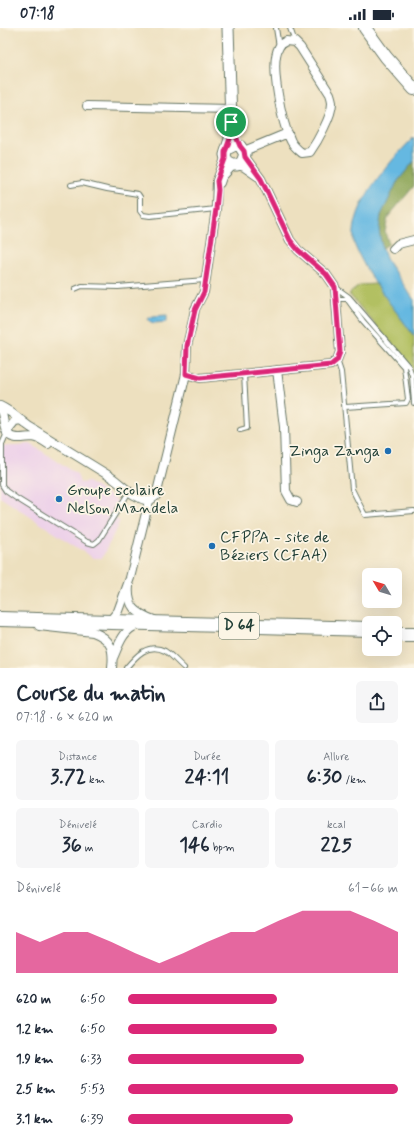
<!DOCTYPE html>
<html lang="fr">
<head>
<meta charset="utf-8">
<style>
	:root { --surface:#fff; --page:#f6f6f7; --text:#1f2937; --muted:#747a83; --accent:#db2777 }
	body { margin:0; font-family:Mynerve,sans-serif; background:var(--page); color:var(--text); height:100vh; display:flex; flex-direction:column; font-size:15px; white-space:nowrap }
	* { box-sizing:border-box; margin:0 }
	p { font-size:13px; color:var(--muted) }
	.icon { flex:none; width:22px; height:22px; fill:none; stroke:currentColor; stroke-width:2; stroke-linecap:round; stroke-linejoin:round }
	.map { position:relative; height:640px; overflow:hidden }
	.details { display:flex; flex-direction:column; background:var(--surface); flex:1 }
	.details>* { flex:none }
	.needle { width:26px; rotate:308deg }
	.fabs { position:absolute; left:362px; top:540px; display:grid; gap:8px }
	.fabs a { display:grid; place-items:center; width:40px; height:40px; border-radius:6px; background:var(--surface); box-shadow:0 4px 16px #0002; font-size:20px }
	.pin { position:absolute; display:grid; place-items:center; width:34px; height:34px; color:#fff; margin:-17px; border:2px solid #fff; border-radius:50%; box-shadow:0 1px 4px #0007 }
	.round { display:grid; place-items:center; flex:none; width:42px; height:42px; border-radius:6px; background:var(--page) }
	.head { display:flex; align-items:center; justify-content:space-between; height:68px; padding:0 16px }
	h1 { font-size:22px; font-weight:800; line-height:30px }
	.metrics { display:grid; grid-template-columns:repeat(3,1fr); gap:6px; height:68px; padding:4px 16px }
	.metrics div { display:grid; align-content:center; border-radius:6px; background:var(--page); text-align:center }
	.metrics b { font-size:20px; font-weight:800 }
	.metrics small { font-size:11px; font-weight:400 }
	.metrics p { font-size:11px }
	.chart { height:112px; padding:8px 16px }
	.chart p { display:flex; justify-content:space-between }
	.chart svg { width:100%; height:72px; margin-top:4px; fill:var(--accent); opacity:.7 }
	ul { padding:0 16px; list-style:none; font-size:13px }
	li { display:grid; grid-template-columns:64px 48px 1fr; align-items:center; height:30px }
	li i { height:10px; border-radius:5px; background:var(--accent) }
	.status { display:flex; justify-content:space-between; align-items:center; height:28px; padding:0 20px; background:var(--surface); direction:ltr }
	.status svg { height:11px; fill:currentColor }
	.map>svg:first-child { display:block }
	.built { fill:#edd1e9 }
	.green { fill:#b2c062; stroke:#687e4b }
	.forest { fill:#8da658; stroke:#567246 }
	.water { fill:#65b8e1; stroke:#427a8a }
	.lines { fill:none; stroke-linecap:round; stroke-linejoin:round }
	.lane-casing { stroke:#677665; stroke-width:6 }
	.street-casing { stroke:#677665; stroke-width:10 }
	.secondary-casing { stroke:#677665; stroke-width:13 }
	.primary-casing { stroke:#677665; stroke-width:14 }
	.highway-casing { stroke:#677665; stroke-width:16 }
	.lane { stroke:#fff; stroke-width:4 }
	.street { stroke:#fff; stroke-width:8 }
	.secondary { stroke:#fff; stroke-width:11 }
	.primary { stroke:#fff; stroke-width:12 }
	.highway { stroke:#fff; stroke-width:14 }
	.route-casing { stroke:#fff; stroke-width:8 }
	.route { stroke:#db2777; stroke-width:5 }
	.poi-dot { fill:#1f6fb2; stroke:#fcf5e5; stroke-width:1.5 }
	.labels { text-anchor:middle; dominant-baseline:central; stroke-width:3.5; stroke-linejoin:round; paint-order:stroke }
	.shield { fill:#fcf5e5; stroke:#617469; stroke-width:1 }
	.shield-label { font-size:15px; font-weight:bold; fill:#1f3d34 }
	.poi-label { font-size:16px; fill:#1f3d34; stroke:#fcf5e5; text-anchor:start }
</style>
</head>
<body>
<div class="status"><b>07:18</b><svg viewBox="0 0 49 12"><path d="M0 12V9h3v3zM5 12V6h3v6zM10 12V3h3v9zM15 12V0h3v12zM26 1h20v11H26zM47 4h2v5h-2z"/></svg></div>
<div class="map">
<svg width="414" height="640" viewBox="0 0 414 640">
	<rect width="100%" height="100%" fill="#fcf5e5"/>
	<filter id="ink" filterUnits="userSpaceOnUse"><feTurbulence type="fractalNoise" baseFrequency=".025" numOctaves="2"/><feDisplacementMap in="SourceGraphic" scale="8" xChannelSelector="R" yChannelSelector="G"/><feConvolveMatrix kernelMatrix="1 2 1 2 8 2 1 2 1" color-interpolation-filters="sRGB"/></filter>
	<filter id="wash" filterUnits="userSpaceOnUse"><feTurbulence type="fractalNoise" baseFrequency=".012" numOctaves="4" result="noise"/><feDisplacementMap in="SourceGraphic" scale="16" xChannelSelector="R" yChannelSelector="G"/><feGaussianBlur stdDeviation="0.9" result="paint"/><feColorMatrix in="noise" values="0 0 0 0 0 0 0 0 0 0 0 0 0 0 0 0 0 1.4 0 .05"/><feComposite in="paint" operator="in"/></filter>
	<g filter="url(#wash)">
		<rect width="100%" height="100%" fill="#ede0bf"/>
		<path class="built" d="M31 416 77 446 80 455 88 454 119 474 110 487 120 493 102 530H93L0 469V418Z"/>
		<path class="green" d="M376 256 414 308V353L413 341 349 266 360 257Z"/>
		<path class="forest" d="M414 133V158L388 189 385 204 389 216 382 220C381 214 379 207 379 201 379 179 399 149 414 133Z"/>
		<path class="water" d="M414 109V133L397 154 388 173 381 187 379 202 382 220 388 234 414 272V308C395 281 372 255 358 225 357 222 354 217 354 214 350 175 390 134 414 109Z
			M167 287V294L153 295 148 292 149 290 152 289 153 288Z"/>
	</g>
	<g filter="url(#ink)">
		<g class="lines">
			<defs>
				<path id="lane" d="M276 0 279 19
					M290 0 295 14
					M71 157 82 155 107 161 138 166 140 169V183L143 187 150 188 216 181
					M335 259 349 269 409 339 412 347 414 375
					M75 261 82 258 118 259 205 252
					M336 271H347L363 293 404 339 408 371 406 375 345 379
					M337 332 341 344 352 461 365 487 414 483
					M240 402 247 400 244 346
					M7 405 2 416V457L6 463 16 470 87 514 94 516 99 512 129 464
					M126 640C136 628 148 614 165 623 172 627 178 635 184 640"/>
				<path id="street" d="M286 13 295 14 300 19 330 66C331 69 332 72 332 75 332 88 317 114 310 124L302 125C297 121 292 117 290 111 282 94 269 36 279 19 280 17 284 14 286 13Z
					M87 78 231 81
					M244 123 288 105
					M237 137 244 139 257 148
					M220 155 222 149 233 137
					M393 221 398 216 414 212
					M277 342 284 399 286 463 291 472 297 474
					M186 346 200 350 331 337 337 332 340 324 335 259 326 246 298 222 290 212 261 151 245 129
					M0 378C11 383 20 392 30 399 57 416 84 432 111 449 124 458 133 470 149 473
					M0 381C5 389 2 398 8 406 14 413 25 409 33 409 39 410 44 413 48 416
					M7 405 10 399 15 393 21 392
					M129 558C127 579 136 585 154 592
					M109 594 118 583 130 550 149 473 156 468 186 346 187 318 193 292 195 281 204 264 216 181 217 153 225 131
					M39 598 93 604C112 611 114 622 112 640
					M113 630C118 619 122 605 133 599"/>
				<path id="secondary" d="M227 121 235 117 240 118 245 126 242 134 237 137H233L227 134 225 127 230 111 231 93 228 0"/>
				<path id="primary" d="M365 0 386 29 414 61"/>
				<path id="highway" d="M0 591 369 601
					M395 607H414"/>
			</defs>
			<use href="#lane" class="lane-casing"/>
			<use href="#street" class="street-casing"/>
			<use href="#secondary" class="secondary-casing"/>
			<use href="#primary" class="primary-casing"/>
			<use href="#highway" class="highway-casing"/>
			<use href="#lane" class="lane"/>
			<use href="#street" class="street"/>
			<use href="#secondary" class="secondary"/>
			<use href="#primary" class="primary"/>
			<use href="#highway" class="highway"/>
		</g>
	</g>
	<g class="lines" filter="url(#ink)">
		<defs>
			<path id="route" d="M231 94 235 106 240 118 244 123 245 129 261 151 290 212 298 222 326 246 335 259 340 324 337 332 331 337 200 350 186 346 187 318 195 282 204 264 216 181 218 162 217 153 225 131V124L230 111Z"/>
		</defs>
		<use href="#route" class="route-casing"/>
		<use href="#route" class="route"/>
	</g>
	<g class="poi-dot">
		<circle cx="388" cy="423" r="4"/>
		<circle cx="59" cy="471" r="4"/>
		<circle cx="212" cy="518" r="4"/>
	</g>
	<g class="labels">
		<rect class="shield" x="219" y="585" width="40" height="26" rx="3"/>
		<g class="shield-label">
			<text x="239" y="598">D 64</text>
		</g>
		<g class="poi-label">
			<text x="380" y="423" text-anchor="end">Zinga Zanga</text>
			<text x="67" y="462">Groupe scolaire<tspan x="67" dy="18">Nelson Mandela</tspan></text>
			<text x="220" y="509">CFPPA - site de<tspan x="220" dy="18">Béziers (CFAA)</tspan></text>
		</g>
	</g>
</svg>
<div class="fabs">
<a><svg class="needle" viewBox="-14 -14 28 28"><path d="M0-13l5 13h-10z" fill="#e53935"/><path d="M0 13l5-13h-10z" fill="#747a83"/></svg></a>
<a><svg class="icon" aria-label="locate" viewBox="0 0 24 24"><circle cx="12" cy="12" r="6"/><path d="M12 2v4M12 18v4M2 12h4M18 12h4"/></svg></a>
</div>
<div class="pin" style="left:231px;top:94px;background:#1e9e55"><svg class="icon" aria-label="arrive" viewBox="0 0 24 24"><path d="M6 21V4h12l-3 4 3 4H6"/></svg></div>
</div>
<section class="details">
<div class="head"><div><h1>Course du matin</h1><p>07:18 · 6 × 620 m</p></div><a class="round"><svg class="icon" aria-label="share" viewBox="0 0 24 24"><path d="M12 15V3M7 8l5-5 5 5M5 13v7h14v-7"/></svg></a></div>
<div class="metrics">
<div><p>Distance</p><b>3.72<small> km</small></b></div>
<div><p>Durée</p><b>24:11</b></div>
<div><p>Allure</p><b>6:30<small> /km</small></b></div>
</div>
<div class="metrics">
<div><p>Dénivelé</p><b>36<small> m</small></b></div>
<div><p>Cardio</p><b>146<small> bpm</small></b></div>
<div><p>kcal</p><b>225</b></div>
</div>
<div class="chart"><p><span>Dénivelé</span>61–66 m</p>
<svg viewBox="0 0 160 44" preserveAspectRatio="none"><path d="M0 44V19L10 25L20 19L30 19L40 25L50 32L60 38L70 32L80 25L90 19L100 19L110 12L120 6L130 6L140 6L150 12L160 19V44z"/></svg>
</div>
<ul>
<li><b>620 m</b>6:50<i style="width:55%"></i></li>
<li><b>1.2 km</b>6:50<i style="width:55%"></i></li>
<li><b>1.9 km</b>6:33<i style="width:65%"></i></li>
<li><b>2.5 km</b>5:53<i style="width:100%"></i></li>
<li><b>3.1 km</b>6:39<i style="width:61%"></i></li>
</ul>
</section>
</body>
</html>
